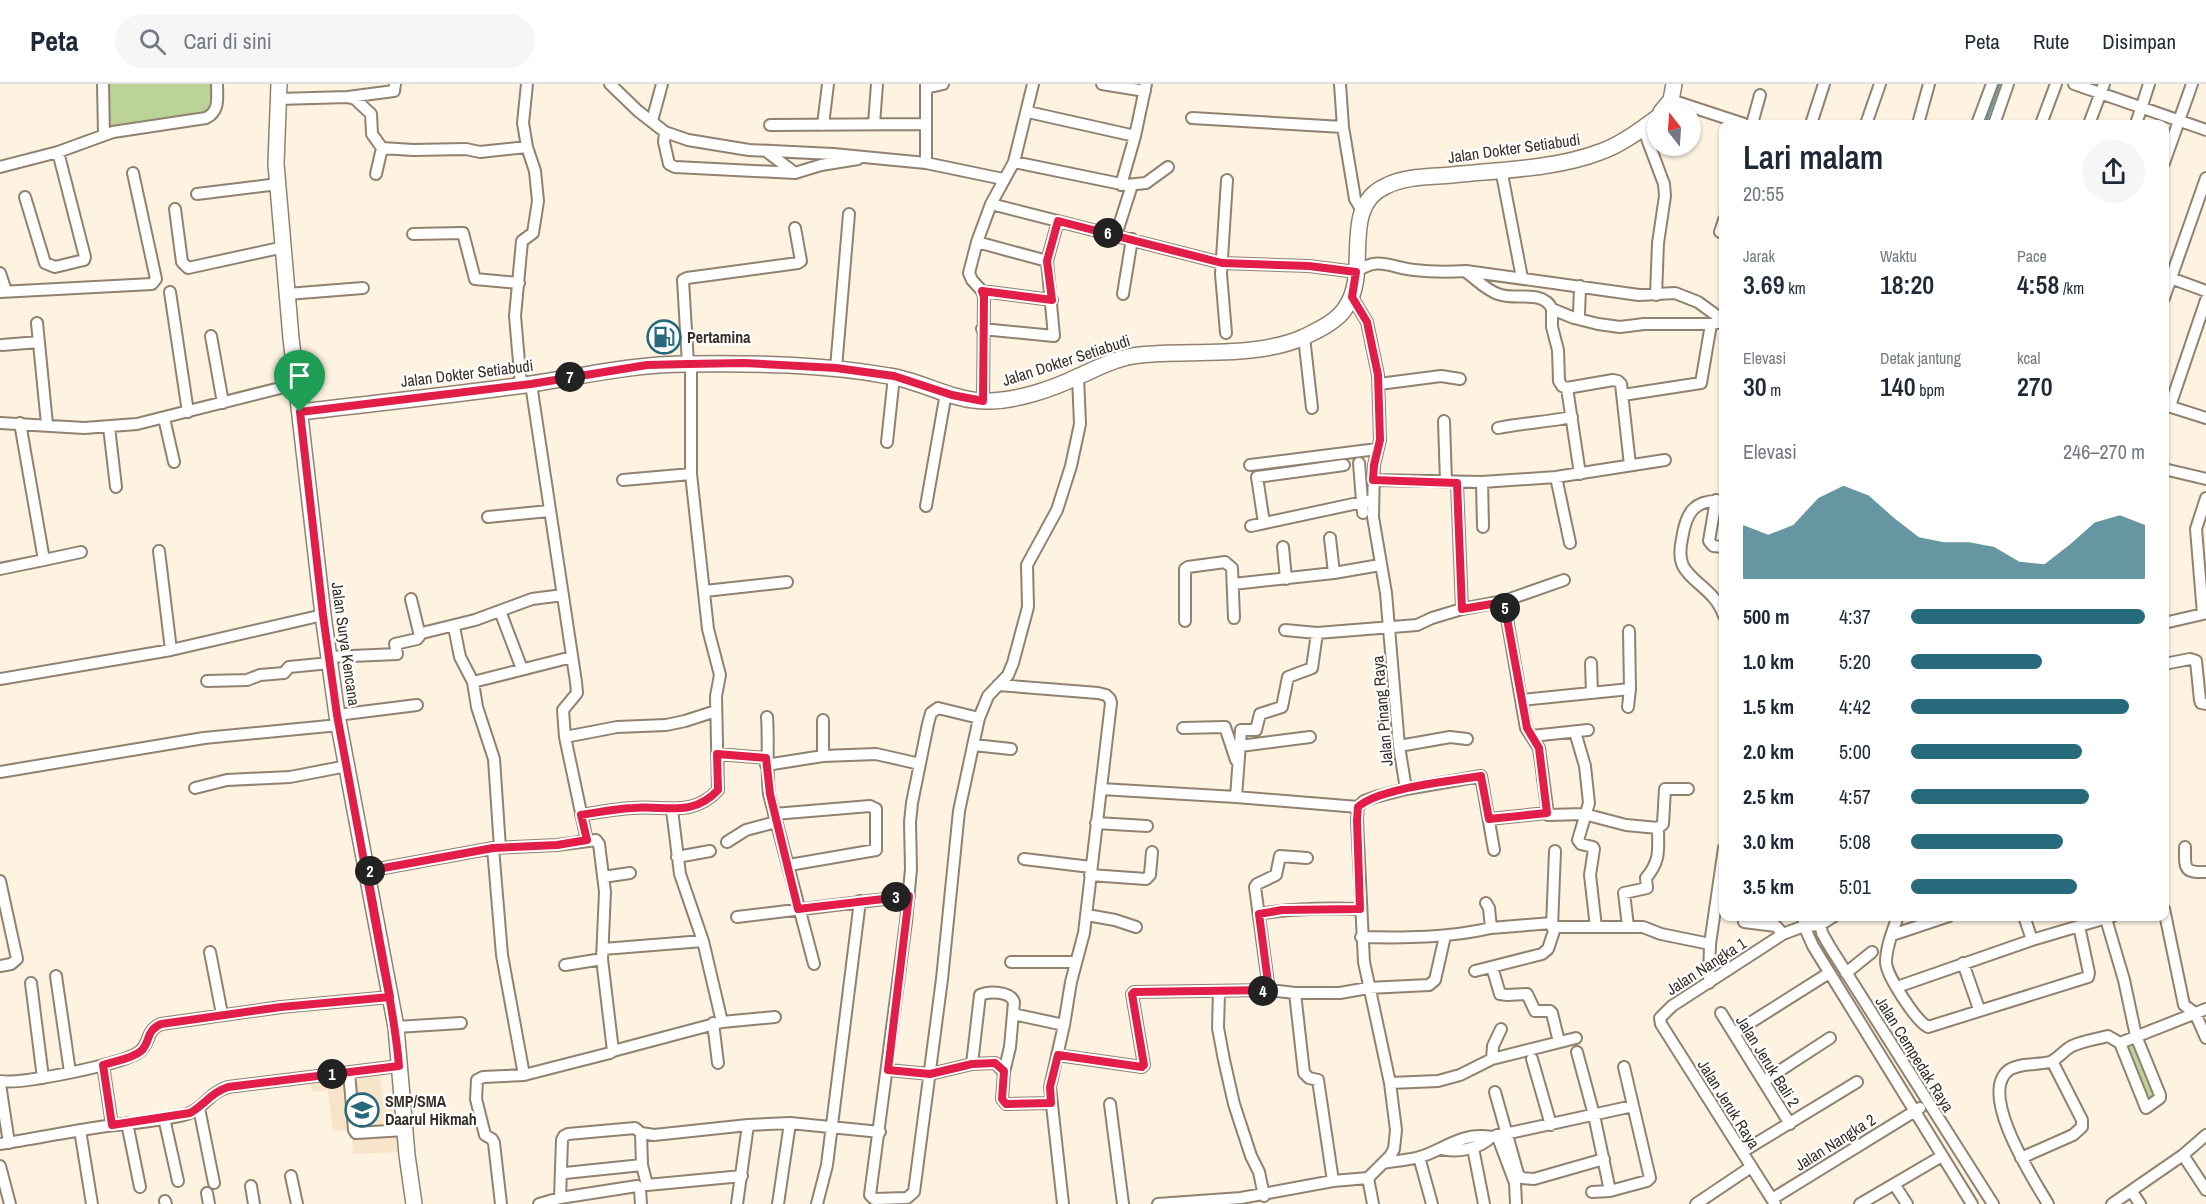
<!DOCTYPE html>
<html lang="id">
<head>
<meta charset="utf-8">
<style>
	:root { --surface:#fff; --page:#f6f6f7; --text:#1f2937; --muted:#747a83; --line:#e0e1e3; --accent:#266a7b }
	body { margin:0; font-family:"Archivo Narrow",sans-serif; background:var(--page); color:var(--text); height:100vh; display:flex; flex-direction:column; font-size:22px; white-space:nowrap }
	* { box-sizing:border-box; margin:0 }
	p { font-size:20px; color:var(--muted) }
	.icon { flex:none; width:33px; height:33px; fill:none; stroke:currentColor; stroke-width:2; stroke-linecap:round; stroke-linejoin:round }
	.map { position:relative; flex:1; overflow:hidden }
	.drawer { position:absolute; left:1719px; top:36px; width:450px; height:801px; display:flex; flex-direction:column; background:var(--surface); border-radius:12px; box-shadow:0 2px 4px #0004 }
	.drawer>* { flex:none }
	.needle { width:39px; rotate:343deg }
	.tools { position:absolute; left:1647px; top:18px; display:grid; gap:12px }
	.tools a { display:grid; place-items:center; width:54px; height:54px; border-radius:50%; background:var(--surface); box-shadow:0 2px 4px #0004; font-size:30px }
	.pin { position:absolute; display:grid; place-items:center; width:51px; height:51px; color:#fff; margin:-62px -26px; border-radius:50% 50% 50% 0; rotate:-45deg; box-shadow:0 0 6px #0007 }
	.pin .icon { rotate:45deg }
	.km { position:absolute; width:30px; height:30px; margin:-15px; border-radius:50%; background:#222; color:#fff; font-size:16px; line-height:30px; text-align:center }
	.round { display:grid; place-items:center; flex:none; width:63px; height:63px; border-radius:32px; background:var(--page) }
	.head { display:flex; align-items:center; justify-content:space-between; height:102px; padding:0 24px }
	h1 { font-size:33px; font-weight:600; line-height:45px }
	.figures { display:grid; grid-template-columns:repeat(3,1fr); gap:9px; height:102px; padding:6px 24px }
	.figures div { display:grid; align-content:center }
	.figures b { font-size:26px; font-weight:600 }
	.figures small { font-size:16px; font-weight:400 }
	.figures p { font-size:16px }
	.chart { height:168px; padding:12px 24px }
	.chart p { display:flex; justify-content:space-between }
	.chart svg { width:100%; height:108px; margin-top:6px; fill:var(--accent); opacity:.7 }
	ul { padding:0 24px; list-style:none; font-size:20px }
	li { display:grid; grid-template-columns:96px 72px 1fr; align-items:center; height:45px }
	li i { height:15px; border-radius:8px; background:var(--accent) }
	header { display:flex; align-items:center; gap:36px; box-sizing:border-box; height:84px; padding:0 30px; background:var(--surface); border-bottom:2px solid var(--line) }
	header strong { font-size:28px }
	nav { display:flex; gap:33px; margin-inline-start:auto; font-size:21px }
	.search { width:420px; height:54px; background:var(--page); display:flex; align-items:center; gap:15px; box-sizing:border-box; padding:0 21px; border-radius:33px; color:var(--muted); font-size:22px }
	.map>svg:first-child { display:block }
	.built { fill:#f8e4c8 }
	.green { fill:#bbd398 }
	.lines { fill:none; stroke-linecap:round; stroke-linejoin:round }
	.stream { stroke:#4ca6af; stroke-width:3 }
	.minor-casing { stroke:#90826f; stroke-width:14 }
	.secondary-casing { stroke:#90826f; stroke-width:18 }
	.minor { stroke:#fff; stroke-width:10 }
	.secondary { stroke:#fff; stroke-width:15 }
	.route-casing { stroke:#fff; stroke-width:12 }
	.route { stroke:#e11d48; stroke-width:8 }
	.labels { text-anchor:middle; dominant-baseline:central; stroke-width:4.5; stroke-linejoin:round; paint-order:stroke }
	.street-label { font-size:16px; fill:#363028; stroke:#fff }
	.poi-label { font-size:16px; font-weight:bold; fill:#363028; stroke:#fff; text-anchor:start }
</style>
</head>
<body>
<header>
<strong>Peta</strong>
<div class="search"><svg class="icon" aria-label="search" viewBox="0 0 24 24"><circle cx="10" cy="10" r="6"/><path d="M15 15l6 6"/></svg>Cari di sini</div>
<nav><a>Peta</a><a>Rute</a><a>Disimpan</a></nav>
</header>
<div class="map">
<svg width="2206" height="1120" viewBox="0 0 2206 1120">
	<rect width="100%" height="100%" fill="#fef2e0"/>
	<path class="built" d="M379 984 384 1024H390L395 1028H402L406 1068 353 1070 352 1046 333 1047 328 1006 312 1008 310 992Z"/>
	<path class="green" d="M103 0H217L213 30 104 51Z
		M2136 951 2160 1014 2146 1024 2120 959Z"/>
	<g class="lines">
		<path class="stream" d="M1985 40 1999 0
			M1811 832V834"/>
		<defs>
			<path id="minor" d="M103 0 104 51
				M610 0 638 27 665 48 688 56 749 66 833 70 926 79 1003 95
				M926 0V79
				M1102 0 1145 7
				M1340 0 1343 43 1355 115 1361 125
				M2074 0 2206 46
				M926 4 943 0
				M348 13 355 15 371 30 372 50 382 64 413 66 466 65 480 68 527 63
				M278 15 348 13 394 7 395 0
				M1671 16 1744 40
				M1028 28 1135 52
				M1192 34 1343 43
				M652 37 662 0
				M874 40 877 0
				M1752 40 1760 11
				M1811 40 1824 0
				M1866 40 1880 0
				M1918 40 1929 0
				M1977 40 1992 0
				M1994 40 2008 0
				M2041 40 2056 0
				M2089 40 2104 0
				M2136 40 2149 0
				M770 41 925 40
				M823 41 828 0
				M1643 44 1664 100 1665 112 1658 159 1656 211
				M665 48 664 58 669 80 675 83 795 89 821 81 858 75
				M766 67 795 89
				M1014 78 1126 101 1146 99 1168 83
				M2164 79 2192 0
				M0 83 58 68 113 48 206 34C220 27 217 14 217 0
				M1501 85 1522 194
				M376 90 382 64
				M1121 101 1135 52 1146 0
				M197 110 278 100
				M25 113 45 179 55 183 84 176 85 173 58 68
				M991 120 1222 179 1309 182 1356 188C1379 171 1391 184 1414 186 1431 188 1448 188 1466 187L1639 211 1675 209 1698 218 1724 237
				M175 125 182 178 188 184 284 163
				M1720 148 1724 136
				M413 150 463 149 475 195 519 199
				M1116 151 1132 101
				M977 158 1047 177
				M1466 188C1476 195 1486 206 1498 210 1515 217 1543 205 1552 225L1574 234 1579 231 1580 202
				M0 189 6 207
				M2165 192 2206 207
				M982 207 1052 216
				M0 208 152 200 156 195 133 89
				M170 208 188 328
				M287 210 363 204
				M1123 210 1132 155
				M1352 213 1367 238 1378 291 1380 356 1374 381 1373 433 1386 509 1399 662 1406 705 1375 713 1364 717 1358 723 1357 736 1364 878 1390 999 1396 1046 1394 1065 1390 1072 1368 1094 1373 1120
				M2164 214 2206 94
				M1552 225V243L1558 266 1559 297 1562 302 1567 304 1613 296 1618 297 1621 300 1630 381
				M1574 234 1598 240 1620 243 1644 240H1711L1724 238
				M37 239 47 340
				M982 245 1054 252 1047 177 1058 137
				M1226 249 1221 190 1227 96
				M211 252 223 319
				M1304 253 1312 324
				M2 261 39 258
				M688 280 683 196 687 194 798 179 801 177 795 144
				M836 284 849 130
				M531 300 576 598 577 609 563 626 565 653 587 757
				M1379 300 1441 292 1460 295
				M521 301 515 232 522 157 533 149 538 117 535 87 527 63 523 39 527 0
				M1567 304 1580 390
				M1623 311 1701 299 1711 240
				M983 317 984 213 982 207 972 196 969 189 977 158 991 120 1014 78 1033 0
				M2165 321 2206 334
				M2170 322 2206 216
				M164 334 174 378
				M1444 337 1446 398
				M0 339 84 344 137 340 296 300
				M20 339 44 476 81 468
				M109 343 116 403
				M1498 344C1523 339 1547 338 1572 333
				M887 358 894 292
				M1359 379 1363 429
				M1250 381 1377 365
				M2164 385 2206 395
				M1556 393 1570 459
				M623 396 691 390
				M1373 396 1482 398 1556 393 1665 376
				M1482 398 1483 443
				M1457 399 1462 525
				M1716 416 1709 457 1713 462 1724 463
				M1724 417C1694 415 1686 428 1682 455 1680 464 1679 473 1683 482 1693 500 1715 506 1724 532
				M926 422 946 309
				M488 433 549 427
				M1264 439 1257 393 1344 381
				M1251 442 1372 416
				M1330 454 1334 489
				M1283 463 1286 495
				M159 467 171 566
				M0 485 44 476
				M1233 500 1334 489 1380 481
				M705 507 787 498
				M411 515 419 548 422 549 475 536 532 515 563 511
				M1504 517 1526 644 1539 664 1548 731 1584 730 1626 741 1658 744 1663 740 1665 705H1688
				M500 527 522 585
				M1185 537V485L1188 483 1225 478 1232 484 1234 534
				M2164 539 2203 530 2196 445 2206 414
				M454 543 460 573 473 598 477 623 494 675 500 764
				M1285 546 1317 549 1417 541 1432 534 1462 525 1504 517 1564 496
				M329 573 397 570 395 560 417 555 422 549
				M1591 579 1592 609
				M2164 580 2190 575 2196 577 2200 616 2201 619 2206 620
				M0 595 171 566 323 531
				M207 597 247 596 260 591 284 589 289 583 330 579
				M473 598 572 573
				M998 601 1098 609 1106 611 1110 615 1111 619 1084 849 1071 898 1064 941 1050 1003 1063 1120
				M1521 616 1630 605 1629 547
				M1628 623 1630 605
				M337 631 417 621
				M767 633C769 659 766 684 769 710L814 880
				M979 634 938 624 931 629 928 640 912 719 910 738 911 785 906 838 870 1111 874 1115 907 1114 914 1108 942 895 959 727 979 634 988 612 1008 591 1013 579 1028 523 1027 481 1057 426 1071 382 1080 340 1078 293
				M823 636V672
				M1183 644 1225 643 1236 676
				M1575 648 1585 682 1589 719 1578 756 1581 760 1593 763 1594 765 1590 791 1596 843
				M1532 652 1588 646
				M565 653 617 643 666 641 685 637 716 627
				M974 661 1011 665
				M1240 662 1310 653
				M1399 662 1450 653 1467 655
				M717 670 766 674
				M766 681 823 672 876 670 920 680
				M0 688 204 654 339 641
				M195 704 227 696 290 693 347 682
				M1101 705 1236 713 1358 723
				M1406 705 1481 692 1494 766
				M1236 713 1241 646H1256L1260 630 1282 623 1288 593 1312 584 1317 549
				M774 730 870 722 876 725V766L789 781
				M581 731C598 728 616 725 633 724 665 721 692 734 718 706L716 612 720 591 708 545 691 390V280
				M1489 735 1547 729
				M1096 739 1147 742
				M727 758 746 746 776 738
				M2185 763C2185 784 2183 789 2206 788
				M493 764 502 871 524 991
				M1555 767 1552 843H1643L1661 850 1710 860
				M677 773 710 767
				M1024 775 1091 783
				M367 787 493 764 557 761 596 756 599 760 605 808 602 875 613 967
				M1090 791 1146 795 1150 791 1152 768
				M603 793 630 789
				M0 797 17 875 11 880 0 882
				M2164 825 2184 921 2195 929 2206 954
				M1259 830C1293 824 1326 824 1360 825
				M1087 831 1115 836 1136 843
				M1804 832V842L1813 862 1972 1120
				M1819 832 1822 849 1830 863 1993 1120
				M1898 832C1893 846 1886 863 1886 878 1886 891 1916 937 1928 943L2088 893 2089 889 2079 842
				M2024 832 2032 856
				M737 833 909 812
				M2106 835 2124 896 2136 952 2160 1011V1014L2146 1024 2120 959
				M1744 838 1776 842 1783 850
				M1628 842 1624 809 1647 804 1646 794C1661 776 1658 766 1658 744
				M1491 844 1552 839
				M1892 851 1949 832
				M1361 853C1405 854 1448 854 1491 844L1489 824 1486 819
				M603 865 703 857
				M210 868 222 930
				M1011 878H1076
				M1963 879 1979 925
				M565 881 602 875
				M1492 883 1500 910 1507 911 1527 910 1535 927H1550L1552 929 1559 958
				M1475 887 1542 870 1548 865 1555 844
				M1846 889 1872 868
				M56 892 70 988
				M31 899 43 994
				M1709 899 1710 860 1724 764
				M1897 903 2032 856 2113 832
				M1269 906 1255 803 1257 800 1276 791 1280 772 1307 774
				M1219 908 1218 944 1224 976 1234 1020 1251 1072 1259 1088 1264 1112
				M1295 909 1304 989 1309 994 1318 996 1333 1097
				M1721 929 1790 1040
				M1013 930 1064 941
				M722 938 775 933
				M713 939 718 979
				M396 943 461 939
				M1734 949 1829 889
				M2120 959 2206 925
				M1577 968 1594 1031 1610 1107 1647 1097 1650 1094 1624 983
				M1057 971 1142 983 1144 981 1132 910 1134 908 1269 906 1295 909H1340L1368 904 1429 901 1435 896 1445 852
				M1492 975 1493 962 1501 945
				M1532 975 1551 1041
				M972 980 980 911C989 907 1010 907 1014 918L1010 963 1004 988
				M103 981 112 1041
				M888 986 930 990 972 980 995 979 1004 988 1002 1015 1006 1020 1051 1019
				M349 988 354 1046 356 1049 405 1046
				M0 997C18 1001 125 980 139 968 151 959 145 947 161 940L281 923 390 913
				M1764 997 1830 954
				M1390 999 1438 997 1460 991 1492 975 1576 954
				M0 1000 9 1059
				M1495 1008 1518 1090 1522 1094 1534 1095 1604 1075
				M1110 1020 1123 1120
				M199 1024 214 1099
				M164 1034 178 1097
				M127 1039 140 1103
				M80 1046 92 1120
				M641 1049 642 1081 647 1101 742 1092
				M1497 1051 1515 1099 1516 1120
				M0 1060C33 1055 66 1048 100 1043 128 1039 159 1038 187 1030 204 1025 208 1009 228 1003L399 982
				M1473 1064 1484 1120
				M1441 1065C1456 1069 1480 1065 1491 1053
				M1742 1068 1857 998
				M2183 1071 2206 1106
				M1419 1073 1432 1120
				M2021 1074 2073 1051 2082 1043V1036L2052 977
				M1383 1079C1395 1077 1408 1076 1420 1073 1445 1065 1462 1048 1491 1053L1633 1022
				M0 1082 10 1120
				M565 1089 642 1081
				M291 1092 297 1120
				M1894 1100 1907 1120
				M251 1102 254 1120
				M1592 1108 1610 1107
				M2132 1108 2140 1120
				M207 1109 209 1120
				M560 1114 562 1056 564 1052 568 1050 635 1044 641 1049 654 1051 748 1041 790 1039 880 1048
				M1772 1115 1920 1024
				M165 1117 166 1120
				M501 1120 494 1059 492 1055 485 1051 476 1015 477 996 483 993 524 991 610 969 613 967 722 938 703 857 680 790 672 726
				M539 1120 560 1114 637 1102 640 1105 641 1120
				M737 1120 748 1041
				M778 1120 790 1039
				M817 1120 827 1081 860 817
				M1158 1120 1241 1114 1333 1097 1368 1094
				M1696 1120 1751 1083
				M1775 1120 1661 940 1660 934 1672 922 1783 850 1804 842 1820 841 1834 832
				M1860 1120 1942 1072
				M2048 1120C2034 1096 1977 1009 2009 986 2019 979 2037 981 2050 978 2058 975 2064 966 2072 962 2083 957 2097 955 2108 952L2120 959
				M2112 1120 2183 1071 2206 1051"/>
			<path id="secondary" d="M279 0 276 80 291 254 323 531 337 631 396 943 407 1071 414 1120
				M1661 28 1671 16 1674 0
				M300 328C377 319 455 311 531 300 583 292 634 280 687 280 755 279 823 280 889 292 923 297 955 319 991 317 1019 316 1052 305 1077 293 1098 284 1117 273 1140 271 1190 266 1258 274 1304 253 1318 246 1338 237 1346 223 1371 187 1339 123 1386 102 1406 92 1430 93 1452 91 1499 86 1556 85 1600 68 1621 61 1640 46 1658 33"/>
		</defs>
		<use href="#minor" class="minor-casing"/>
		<use href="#secondary" class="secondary-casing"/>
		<use href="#minor" class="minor"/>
		<use href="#secondary" class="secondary"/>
	</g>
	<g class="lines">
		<defs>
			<path id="route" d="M300 328 323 531 337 631 383 880C390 914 396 947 399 982L228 1003C212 1008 204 1021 190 1029L112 1041 103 981C114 977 132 975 141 967 151 958 145 947 161 940L281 923 390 913 367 787 493 764 557 761 587 756 581 731C598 728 616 725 633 724 665 721 692 734 718 706L717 670 766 674 770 710 798 825 909 812 888 986 930 990 972 980 995 979 1004 987 1002 1015 1006 1020 1051 1019 1050 1003 1058 971 1142 983 1144 981 1132 910 1134 908 1269 906 1259 830 1282 826 1360 825 1357 736 1358 723C1378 704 1452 697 1481 692L1489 735 1547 729 1539 664 1527 644 1504 518 1462 525 1457 399 1373 396 1374 381 1380 356 1378 291 1367 238 1352 213 1356 188 1309 182 1222 179 1058 137 1047 177 1052 216 982 207 984 213 983 317 952 311 894 292 836 284 744 279 688 280 647 281 531 300 300 328"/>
		</defs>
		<use href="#route" class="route-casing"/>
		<use href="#route" class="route"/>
	</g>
	<defs>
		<symbol id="fuel-ring" viewBox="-11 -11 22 22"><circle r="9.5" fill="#fff" stroke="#266a7b" stroke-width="1.5"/><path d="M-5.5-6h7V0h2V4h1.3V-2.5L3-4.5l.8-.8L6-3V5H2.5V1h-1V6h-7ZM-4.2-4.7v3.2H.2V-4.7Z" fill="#266a7b"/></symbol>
		<symbol id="school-ring" viewBox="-11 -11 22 22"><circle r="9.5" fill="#fff" stroke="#266a7b" stroke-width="1.5"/><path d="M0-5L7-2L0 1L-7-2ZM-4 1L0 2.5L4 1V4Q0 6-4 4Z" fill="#266a7b"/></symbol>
	</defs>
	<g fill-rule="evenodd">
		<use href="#fuel-ring" x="645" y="234" width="38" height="38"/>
		<use href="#school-ring" x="343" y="1007" width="38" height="38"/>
	</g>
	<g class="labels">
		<g class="street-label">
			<text transform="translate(1514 64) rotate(-8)">Jalan Dokter Setiabudi</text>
			<text transform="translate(1066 276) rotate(-18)">Jalan Dokter Setiabudi</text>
			<text transform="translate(467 289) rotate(-7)">Jalan Dokter Setiabudi</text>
			<text transform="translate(346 560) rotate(82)">Jalan Surya Kencana</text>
			<text transform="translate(1382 627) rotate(-95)">Jalan Pinang Raya</text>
			<text transform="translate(1706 882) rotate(-33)">Jalan Nangka 1</text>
			<text transform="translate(1915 970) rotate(58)">Jalan Cempedak Raya</text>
			<text transform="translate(1768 977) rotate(58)">Jalan Jeruk Bali 2</text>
			<text transform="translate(1729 1020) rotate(58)">Jalan Jeruk Raya</text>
			<text transform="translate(1835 1058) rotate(-32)">Jalan Nangka 2</text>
		</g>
		<g class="poi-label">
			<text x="687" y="253">Pertamina</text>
			<text x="385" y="1017">SMP/SMA<tspan x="385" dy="18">Daarul Hikmah</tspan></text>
		</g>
	</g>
</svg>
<div class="tools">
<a><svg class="needle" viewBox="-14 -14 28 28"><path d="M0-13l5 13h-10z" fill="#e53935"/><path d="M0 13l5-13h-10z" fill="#747a83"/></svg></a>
</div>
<div class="pin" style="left:300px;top:328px;background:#1e9e55"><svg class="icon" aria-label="arrive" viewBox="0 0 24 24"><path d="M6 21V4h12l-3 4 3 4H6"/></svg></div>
<b class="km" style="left:332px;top:990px">1</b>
<b class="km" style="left:370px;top:787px">2</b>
<b class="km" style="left:896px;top:813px">3</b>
<b class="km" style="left:1263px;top:907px">4</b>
<b class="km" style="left:1505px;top:524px">5</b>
<b class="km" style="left:1108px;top:149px">6</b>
<b class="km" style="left:570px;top:293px">7</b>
<section class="drawer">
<div class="head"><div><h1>Lari malam</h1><p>20:55</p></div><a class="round"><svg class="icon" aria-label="share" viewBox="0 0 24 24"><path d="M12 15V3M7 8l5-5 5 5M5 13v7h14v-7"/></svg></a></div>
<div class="figures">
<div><p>Jarak</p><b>3.69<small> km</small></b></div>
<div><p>Waktu</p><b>18:20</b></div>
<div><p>Pace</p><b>4:58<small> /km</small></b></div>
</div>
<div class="figures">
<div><p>Elevasi</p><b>30<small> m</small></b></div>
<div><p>Detak jantung</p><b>140<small> bpm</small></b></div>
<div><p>kcal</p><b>270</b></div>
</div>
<div class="chart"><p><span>Elevasi</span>246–270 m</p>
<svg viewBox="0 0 160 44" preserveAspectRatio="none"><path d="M0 44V22L10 26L20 22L30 11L40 6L50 10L60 19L70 27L80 29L90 29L100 31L110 37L120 38L130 30L140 21L150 18L160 22V44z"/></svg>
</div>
<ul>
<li><b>500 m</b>4:37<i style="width:100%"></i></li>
<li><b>1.0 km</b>5:20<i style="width:56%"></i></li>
<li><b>1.5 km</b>4:42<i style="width:93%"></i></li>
<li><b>2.0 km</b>5:00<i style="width:73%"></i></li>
<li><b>2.5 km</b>4:57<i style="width:76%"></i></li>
<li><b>3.0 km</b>5:08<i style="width:65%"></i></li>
<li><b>3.5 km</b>5:01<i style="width:71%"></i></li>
</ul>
</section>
</div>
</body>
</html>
